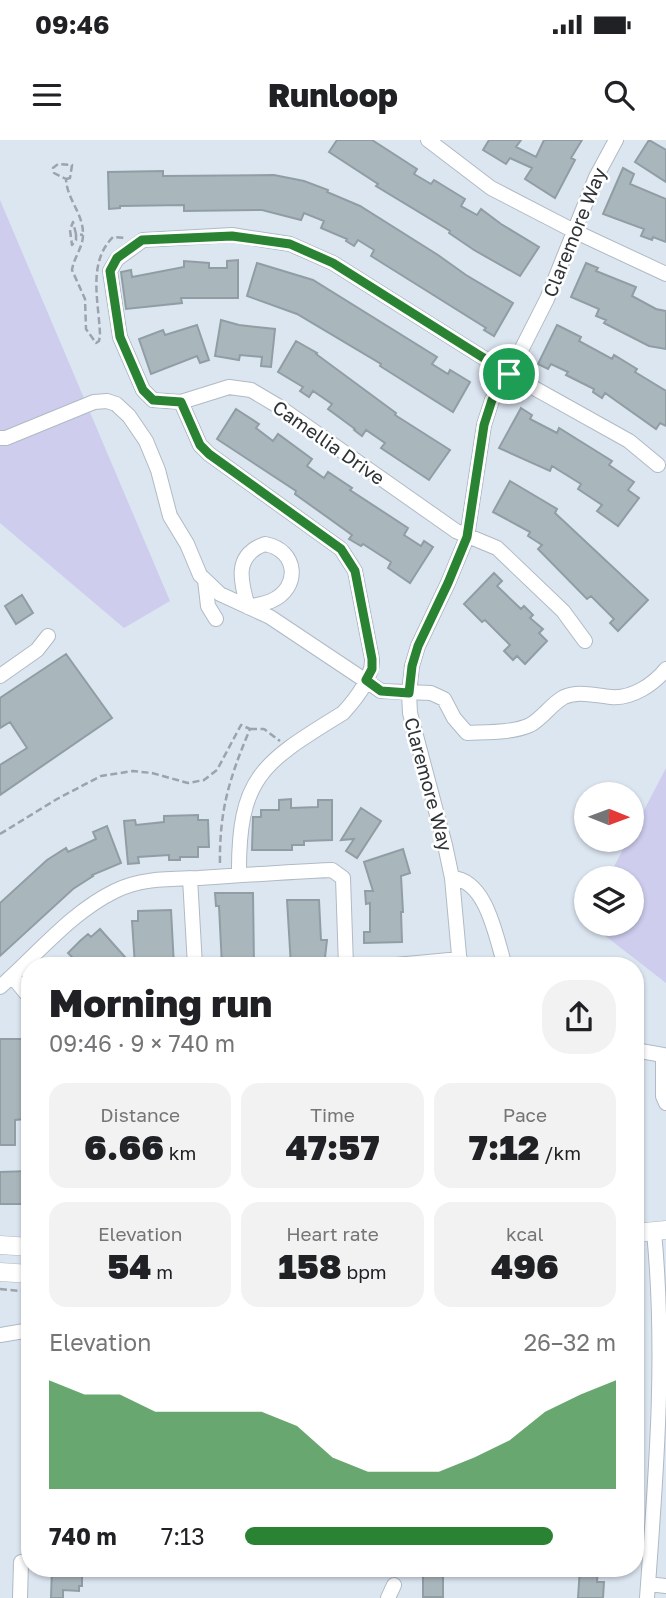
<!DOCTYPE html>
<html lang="en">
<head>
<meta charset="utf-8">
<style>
	:root { --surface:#fff; --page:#f2f2f2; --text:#202124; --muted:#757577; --accent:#298333 }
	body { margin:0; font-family:"Golos Text",sans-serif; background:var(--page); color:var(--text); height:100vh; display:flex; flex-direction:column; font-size:26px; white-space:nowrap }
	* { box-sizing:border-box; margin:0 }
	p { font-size:23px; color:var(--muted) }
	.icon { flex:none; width:38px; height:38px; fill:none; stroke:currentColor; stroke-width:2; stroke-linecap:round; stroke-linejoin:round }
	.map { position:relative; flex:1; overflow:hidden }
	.side { position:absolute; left:21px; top:817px; width:623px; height:620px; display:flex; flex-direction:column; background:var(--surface); border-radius:28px; box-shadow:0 2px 5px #0004 }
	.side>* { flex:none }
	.needle { width:46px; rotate:91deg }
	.fabs { position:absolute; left:574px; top:642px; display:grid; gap:14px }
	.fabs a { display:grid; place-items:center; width:70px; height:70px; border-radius:50%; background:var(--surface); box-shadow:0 2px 5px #0004; font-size:35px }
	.pin { position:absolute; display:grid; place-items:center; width:60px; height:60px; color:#fff; margin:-30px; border:4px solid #fff; border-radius:50%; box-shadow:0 2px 7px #0007 }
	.round { display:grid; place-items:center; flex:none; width:74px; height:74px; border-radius:28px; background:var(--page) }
	.headline { display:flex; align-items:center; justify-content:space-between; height:119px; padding:0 28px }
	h1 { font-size:38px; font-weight:800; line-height:52px }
	.metrics { display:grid; grid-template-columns:repeat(3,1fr); gap:10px; height:119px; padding:7px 28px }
	.metrics div { display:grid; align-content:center; border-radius:18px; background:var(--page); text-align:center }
	.metrics b { font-size:35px; font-weight:800 }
	.metrics small { font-size:19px; font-weight:400 }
	.metrics p { font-size:19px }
	.chart { height:196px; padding:14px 28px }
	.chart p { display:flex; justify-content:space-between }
	.chart svg { width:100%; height:126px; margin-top:7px; fill:var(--accent); opacity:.7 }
	ul { padding:0 28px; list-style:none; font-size:23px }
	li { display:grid; grid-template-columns:112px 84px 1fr; align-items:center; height:52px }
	li i { height:18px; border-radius:9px; background:var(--accent) }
	.status { display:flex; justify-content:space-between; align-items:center; height:49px; padding:0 35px; background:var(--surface); direction:ltr }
	.status svg { height:19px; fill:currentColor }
	header { display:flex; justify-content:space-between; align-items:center; height:91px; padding:0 28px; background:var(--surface); font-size:32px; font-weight:800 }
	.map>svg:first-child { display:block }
	.green { fill:#cecdee }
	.building { fill:#a9b7bd; stroke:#909ea4; stroke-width:2 }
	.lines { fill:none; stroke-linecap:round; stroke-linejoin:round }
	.minor-casing { stroke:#b0bac4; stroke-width:16 }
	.major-casing { stroke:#b0bac4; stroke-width:19 }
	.path { stroke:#9ba3ac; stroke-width:2.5; stroke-dasharray:7 3.5; stroke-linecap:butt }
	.minor { stroke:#fff; stroke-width:14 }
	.major { stroke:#fff; stroke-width:18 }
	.route-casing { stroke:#fff; stroke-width:14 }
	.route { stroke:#298333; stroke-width:9 }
	.labels { text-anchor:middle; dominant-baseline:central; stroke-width:5; stroke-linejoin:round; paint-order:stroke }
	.street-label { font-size:19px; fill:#2e3336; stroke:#fff }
</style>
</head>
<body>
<div class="status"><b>09:46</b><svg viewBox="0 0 49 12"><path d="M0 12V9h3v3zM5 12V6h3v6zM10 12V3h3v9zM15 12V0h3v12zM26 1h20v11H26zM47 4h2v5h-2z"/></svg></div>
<header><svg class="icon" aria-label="menu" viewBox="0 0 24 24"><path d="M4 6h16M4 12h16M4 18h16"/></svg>Runloop<svg class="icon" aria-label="search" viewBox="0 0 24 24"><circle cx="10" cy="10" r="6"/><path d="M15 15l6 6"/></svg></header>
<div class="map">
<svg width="666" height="1458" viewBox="0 0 666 1458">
	<rect width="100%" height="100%" fill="#dce6f1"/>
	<path class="green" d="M0 60 170 461 124 488 0 383Z
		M666 628V843L590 784H632V738H608L628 700H632V693Z"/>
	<path class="building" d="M337 0H372L417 29 414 34 431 44 434 40 465 59 461 66 477 75 481 69 501 84 539 107 520 136 474 110 449 93 450 91 376 46 378 44 329 12Z
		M489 0H521L516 7 536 17 544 0H582L571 18 575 20 555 58 525 39 532 28 510 18 506 24 483 10Z
		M649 0 666 10V42L635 22Z
		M623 28 634 34 630 44 666 59V102L653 97 652 100 641 96 644 89 603 74Z
		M163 31V36L274 35 304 41 328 50 327 52 360 66 438 115 466 135 513 163 494 196 484 190 486 188 371 116 374 110 358 100 354 106 346 101 347 99 321 88 324 81 304 73 301 80 262 70 184 71V65L120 66V68L109 69 108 32Z
		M238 120V158H181L182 163 126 169 121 132 131 130 132 137 184 127V121L209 123V128H227V121Z
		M257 123 313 140 437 217 432 224 448 234 450 230 470 242 453 272 380 226 381 224 297 174 247 156Z
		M586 123 598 128 596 131 636 147 632 156 656 169 666 171V209L649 206 604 183 606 180 596 176 599 169 571 157Z
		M221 180 239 185 275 189 271 227 261 226 262 217 240 215 239 220 215 216Z
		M197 185 209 220 200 223 197 216 151 234 139 199 163 190 165 195Z
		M557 185 581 197 579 201 612 219 614 215 637 229 635 232 666 251V286L660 283 656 289 605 253 602 258 593 252 594 249 566 235 568 232 551 224 548 229 538 224Z
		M296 201 317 213 316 214 396 273 395 275 450 310 429 340 381 308 385 303 366 290 362 296 354 290 355 289 328 269 332 264 313 251 309 257 300 251 303 247 278 232Z
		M521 268 532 275 530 279 557 293 559 288 612 321 609 325 634 342 628 350 639 358 618 386 597 371 602 365 578 349 581 344 552 326 550 331 499 308Z
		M236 269 259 284 256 288 273 301 278 294 312 319 307 326 324 338 328 332 352 348 350 350 408 388 404 395 421 406 424 401 433 407 410 443 388 428 391 422 363 404 361 406 349 399 352 395 295 354 296 351 217 299Z
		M510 341 557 369 555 373 648 460 618 491 610 483 614 479 591 456 587 459 538 409 542 405 528 396 530 392 493 372Z
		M494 433 502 441 497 446 521 469 524 466 533 475 530 478 543 489 539 493 547 501 525 524 517 516 513 520 504 511 510 505 485 480 482 482 464 464Z
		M22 455 33 473 16 484 5 466Z
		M66 514 112 578 0 655V625L27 608 10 582 0 588V558Z
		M291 659V668L318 667V660H332V700L304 701V705H292V710H252L253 677H261V670H279V660Z
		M361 668 381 681 357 718 346 711 354 699 341 700Z
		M198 675V680H208L209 707H198V717H180V720H169V715L138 717 139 723 128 724 124 681 135 680 136 685 164 682V676Z
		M107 686 121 723 92 735 93 736 73 749 0 816V763L47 720 66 708 68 712 96 699 93 692Z
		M403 709 410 733 401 736 403 772H401L402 802 364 803V792H370V763L366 764 365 751H373L364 722Z
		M215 753H253L254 826H222L219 766H216Z
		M287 760H319L321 800H327L324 826H291Z
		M171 770 174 826H135L132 781H138V771Z
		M100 789 133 826H62L72 817 68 813 80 801 88 794 91 797Z
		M0 899H27V927H30V939H23L25 979 15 980V1005H0Z
		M30 1031V1064H0V1032Z
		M52 1428H82V1446H79V1451L63 1450V1458H51Z
		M580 1428H598L597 1442H604L603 1458H578Z
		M423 1430H443V1457H423Z"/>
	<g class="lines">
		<defs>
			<path id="minor" d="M428 0 491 48 574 91 666 134
				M181 262 200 305 209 314 341 409 355 431 372 519C373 537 355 560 343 573 264 622 238 635 239 735
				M0 298H6L94 262 107 261 116 264 129 276 146 301 158 330 170 376 187 404 200 435 220 454 270 477 381 551 431 553 444 559 454 578 467 593C485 592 513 593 530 585 543 578 551 564 564 557 579 550 596 556 611 557 632 559 654 544 666 529
				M265 404C298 410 301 448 271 461 264 464 255 465 248 467 240 440 234 415 265 404Z
				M205 440 208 466 216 479
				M585 501 563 471 497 408 456 391 278 266 251 250 229 247 181 262 153 260 143 250 120 197 110 131 117 119 143 100 232 95 290 104 333 123 509 234 629 301 658 325
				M0 536 37 510 48 496
				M190 738 195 826
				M452 738C487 740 496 798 505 826
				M385 826 460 819
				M460 826 452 738 445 705 410 573 409 553 412 526 418 506 448 443 467 397 484 285 492 260 509 234 547 159 596 37 616 0
				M12 836 30 858
				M0 847C37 815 70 773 115 751 141 738 170 739 199 738 243 735 288 732 332 730L343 738 346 826
				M635 910 663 915V956L666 963
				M0 1195 30 1190
				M648 1444 666 1446
				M20 1458 21 1422
				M388 1458 394 1445
				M647 1458C656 1335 666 1216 654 1092"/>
			<path id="major" d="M635 1093 666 1090
				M0 1105 30 1107
				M0 1132 30 1134"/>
		</defs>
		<use href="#minor" class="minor-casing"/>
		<use href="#major" class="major-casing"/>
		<path class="path" d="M66 39 70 38 72 25 58 24 53 28 54 33 66 39C67 59 82 72 83 92 84 107 74 116 72 130L85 159 86 189 96 203 99 201 100 195C99 162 87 123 113 97L125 98
			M76 94 73 82 70 90 72 105 76 100V94L83 95
			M250 589H264L280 601
			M0 694 57 659 101 636 133 631 152 633 188 643 204 640 217 630 241 585 250 589C229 639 219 671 220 726
			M0 1149 30 1152"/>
		<use href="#minor" class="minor"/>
		<use href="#major" class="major"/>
	</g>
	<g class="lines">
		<defs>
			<path id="route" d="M232 96 290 104 333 123 509 234 492 260 484 285 467 397 448 443 418 506 412 526 409 553 381 551 366 540 372 529V519L355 431 341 409 209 314 200 305 181 262 153 260 143 250 120 197 110 131 117 118 142 100Z"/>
		</defs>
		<use href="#route" class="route-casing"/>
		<use href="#route" class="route"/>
	</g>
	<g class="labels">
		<g class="street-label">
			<text transform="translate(574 92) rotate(-68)">Claremore Way</text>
			<text transform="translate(329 302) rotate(35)">Camellia Drive</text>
			<text transform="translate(429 644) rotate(75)">Claremore Way</text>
		</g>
	</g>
</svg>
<div class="fabs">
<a><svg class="needle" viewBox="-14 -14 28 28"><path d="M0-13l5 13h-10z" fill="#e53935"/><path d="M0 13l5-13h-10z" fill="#757577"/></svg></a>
<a><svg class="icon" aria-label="layers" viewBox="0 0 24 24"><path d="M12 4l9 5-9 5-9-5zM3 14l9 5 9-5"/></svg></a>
</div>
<div class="pin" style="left:509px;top:234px;background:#1e9e55"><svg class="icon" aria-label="arrive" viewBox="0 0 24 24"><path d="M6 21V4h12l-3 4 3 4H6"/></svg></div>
<section class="side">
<div class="headline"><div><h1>Morning run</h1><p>09:46 · 9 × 740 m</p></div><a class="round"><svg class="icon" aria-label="share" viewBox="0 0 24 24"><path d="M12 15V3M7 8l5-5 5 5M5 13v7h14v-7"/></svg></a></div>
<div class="metrics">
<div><p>Distance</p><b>6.66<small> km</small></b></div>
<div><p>Time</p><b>47:57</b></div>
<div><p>Pace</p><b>7:12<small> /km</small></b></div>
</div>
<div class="metrics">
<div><p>Elevation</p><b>54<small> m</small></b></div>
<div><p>Heart rate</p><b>158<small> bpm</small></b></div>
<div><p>kcal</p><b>496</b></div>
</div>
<div class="chart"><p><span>Elevation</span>26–32 m</p>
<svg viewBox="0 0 160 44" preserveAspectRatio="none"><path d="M0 44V6L10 11L20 11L30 17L40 17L50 17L60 17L70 22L80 33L90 38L100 38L110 38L120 33L130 27L140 17L150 11L160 6V44z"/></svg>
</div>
<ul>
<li><b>740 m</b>7:13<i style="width:83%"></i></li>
</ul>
</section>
</div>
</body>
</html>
